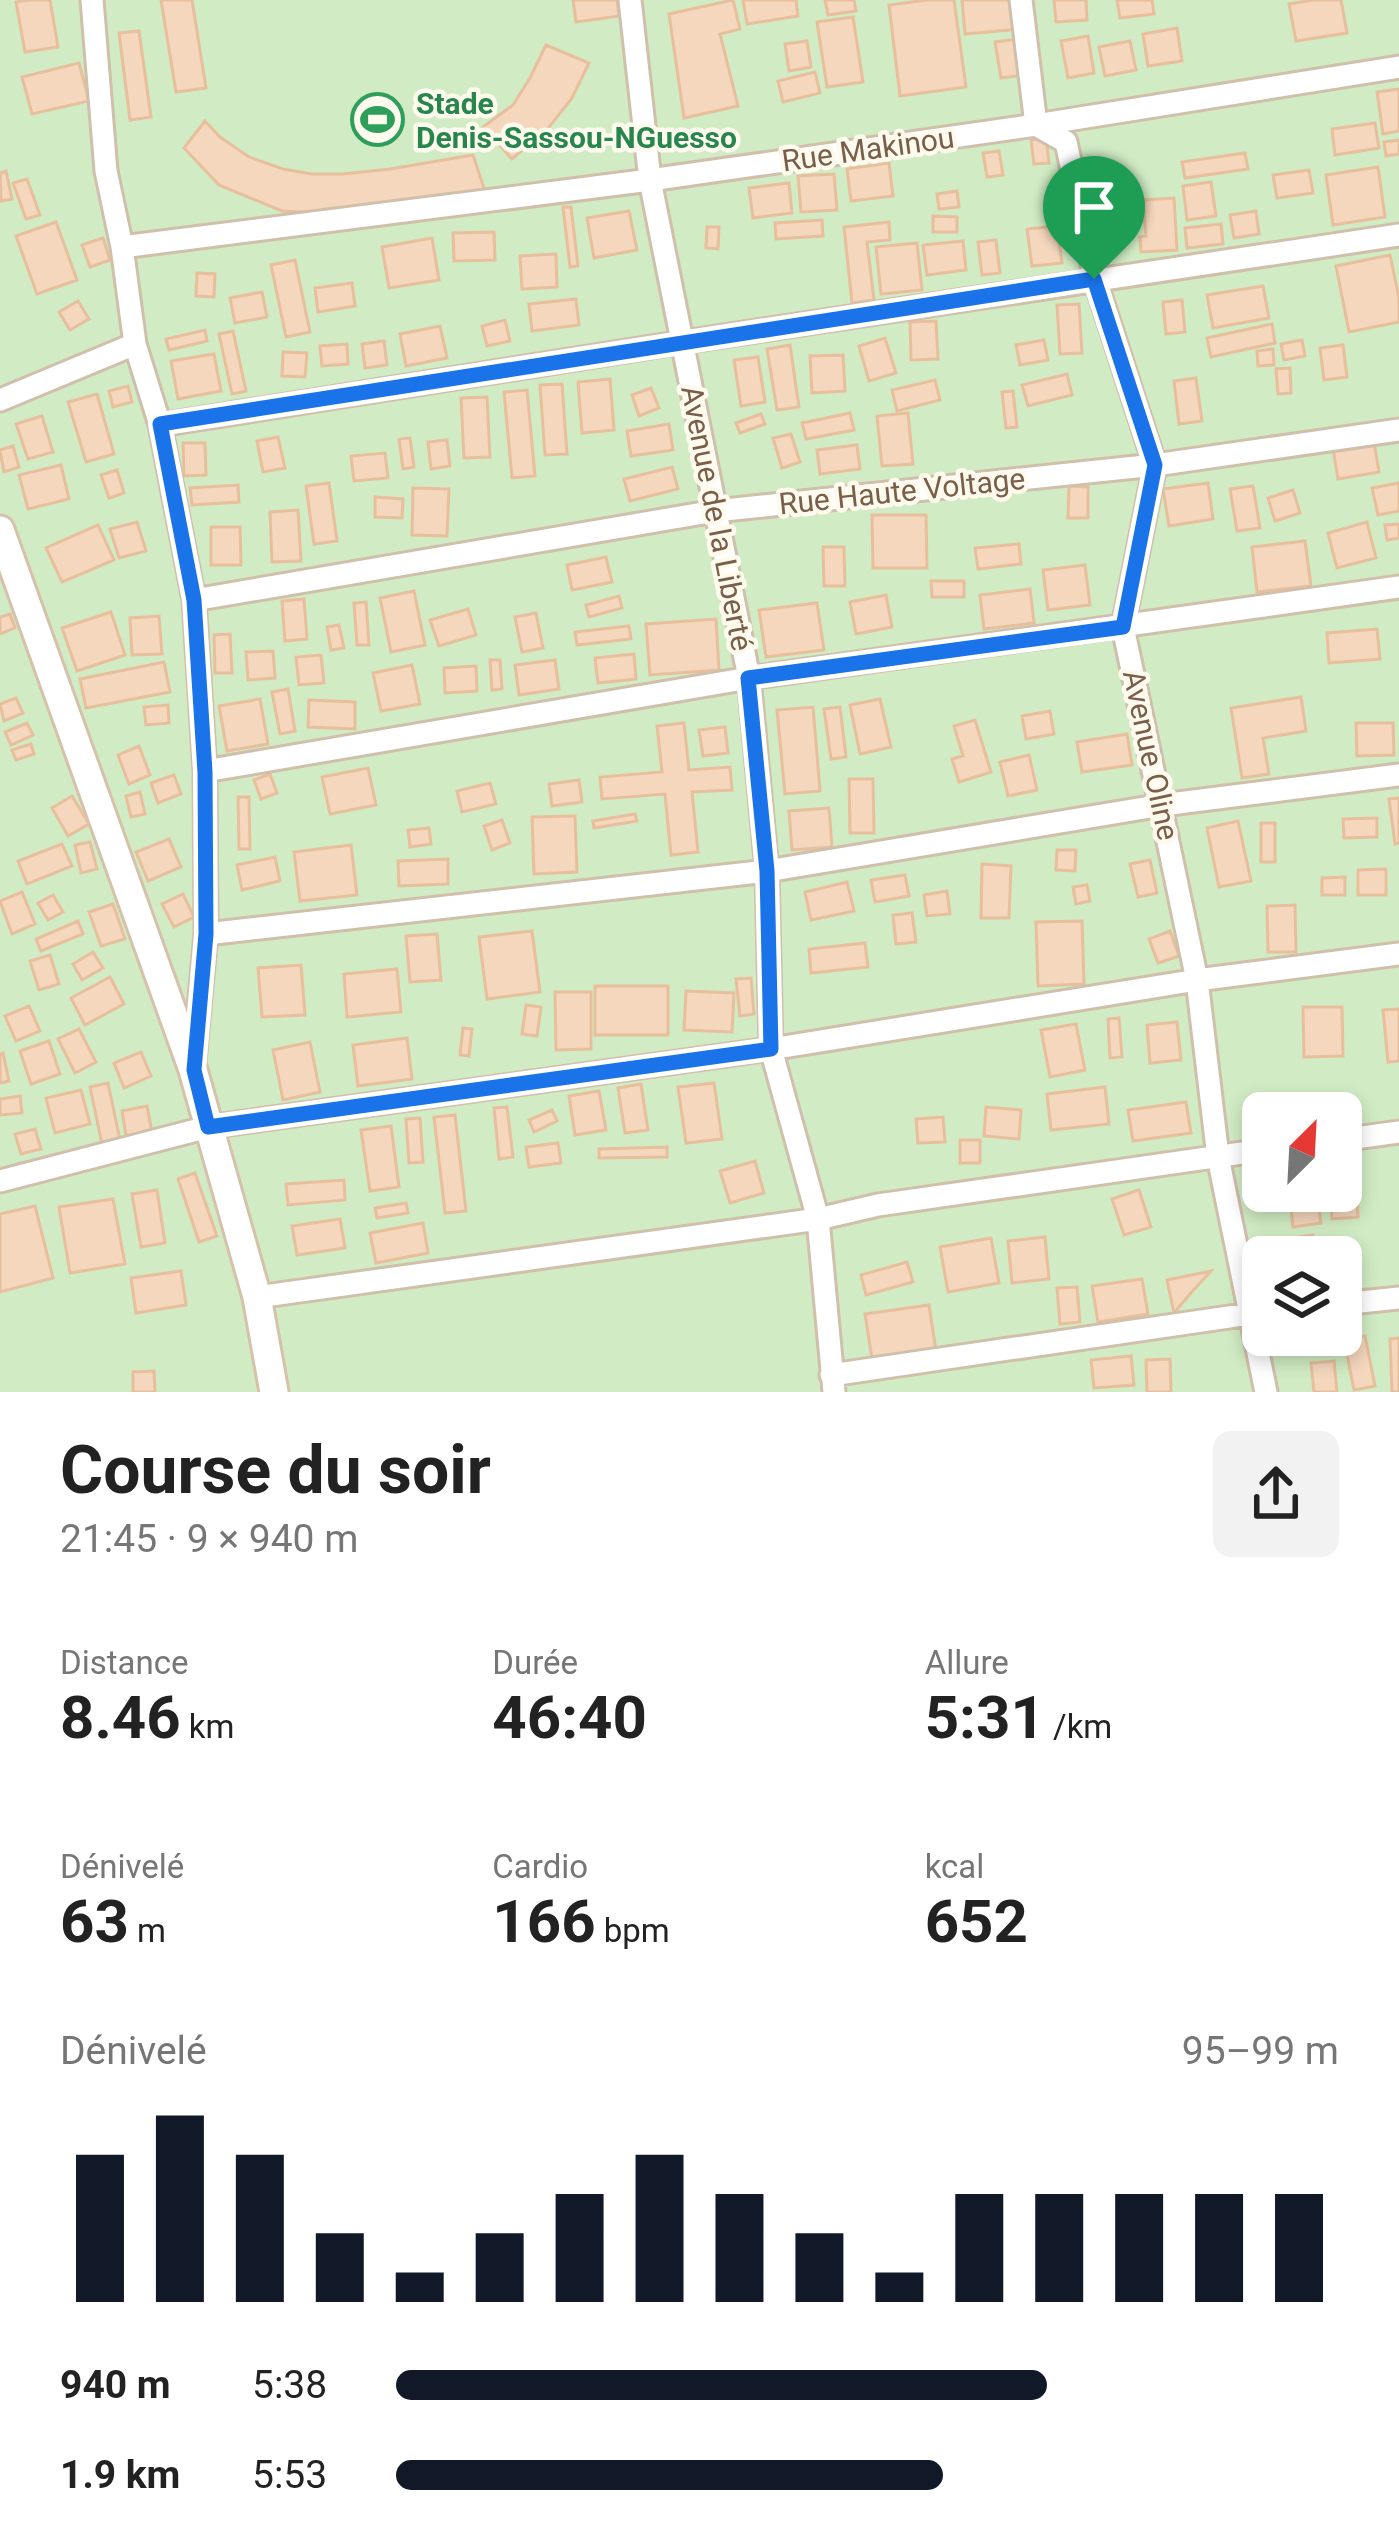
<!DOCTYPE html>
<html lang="fr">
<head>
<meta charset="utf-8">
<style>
	:root { --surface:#fff; --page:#f2f2f2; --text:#222; --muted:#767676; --accent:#111827 }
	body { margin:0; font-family:Roboto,sans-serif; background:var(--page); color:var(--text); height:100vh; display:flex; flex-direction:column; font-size:45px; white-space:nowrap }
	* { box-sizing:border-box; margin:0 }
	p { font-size:39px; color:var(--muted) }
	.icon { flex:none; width:66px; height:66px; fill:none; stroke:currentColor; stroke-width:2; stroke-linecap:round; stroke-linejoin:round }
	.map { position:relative; height:1392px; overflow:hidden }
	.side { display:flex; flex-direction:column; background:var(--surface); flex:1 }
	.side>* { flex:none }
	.needle { width:78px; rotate:24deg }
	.buttons { position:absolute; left:1242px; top:1092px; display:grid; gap:24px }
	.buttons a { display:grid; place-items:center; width:120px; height:120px; border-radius:18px; background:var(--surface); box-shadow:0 6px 18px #0003; font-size:60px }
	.pin { position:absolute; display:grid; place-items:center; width:102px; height:102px; color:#fff; margin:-123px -51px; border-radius:50% 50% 50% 0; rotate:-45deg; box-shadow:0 0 12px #0007 }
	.pin .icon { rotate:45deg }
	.round { display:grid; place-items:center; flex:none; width:126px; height:126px; border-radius:18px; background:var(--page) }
	.overview { display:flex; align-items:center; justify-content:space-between; height:204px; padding:0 60px }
	h1 { font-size:66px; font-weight:700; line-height:90px }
	.stats { display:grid; grid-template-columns:repeat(3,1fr); gap:18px; height:204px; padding:12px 60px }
	.stats div { display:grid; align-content:center }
	.stats b { font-size:60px; font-weight:700 }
	.stats small { font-size:33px; font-weight:400 }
	.stats p { font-size:33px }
	.chart { height:336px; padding:24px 60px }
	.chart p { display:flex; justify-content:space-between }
	.chart svg { width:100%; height:216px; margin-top:12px; stroke:var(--accent); stroke-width:6 }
	ul { padding:0 60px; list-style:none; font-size:39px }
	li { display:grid; grid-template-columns:192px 144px 1fr; align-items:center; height:90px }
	li i { height:30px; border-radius:15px; background:var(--accent) }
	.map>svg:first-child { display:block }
	.green { fill:#d1ecc4; fill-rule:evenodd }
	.building { fill:#f4d7bd; stroke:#e8bf9c; stroke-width:3 }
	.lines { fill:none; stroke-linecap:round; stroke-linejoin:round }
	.minor-casing { stroke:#d0bfab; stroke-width:27 }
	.secondary-casing { stroke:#d6c1ab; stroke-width:33 }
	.minor { stroke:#fff; stroke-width:21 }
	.secondary { stroke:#fff; stroke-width:27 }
	.route-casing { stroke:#fff; stroke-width:24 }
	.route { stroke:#1a73e8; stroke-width:15 }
	.labels { text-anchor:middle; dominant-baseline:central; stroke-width:9; stroke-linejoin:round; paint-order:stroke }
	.leisure-label { font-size:30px; font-weight:bold; fill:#27864d; stroke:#fffaee; text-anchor:start }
	.street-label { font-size:30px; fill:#795e49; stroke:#fffaee }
</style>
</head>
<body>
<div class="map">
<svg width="1399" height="1392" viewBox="0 0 1399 1392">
	<rect width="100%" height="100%" fill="#fdf6e7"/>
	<path class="green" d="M0 0H1399V1392H0ZM1263 1113H1341V1191H1263ZM1263 1257H1341V1335H1263Z"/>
	<path class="building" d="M30 0H50L58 47 25 52 16 2Z
		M161 0H192L206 88 176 92Z
		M573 0H617L619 16 576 22Z
		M733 0 740 29 720 34 738 106 684 118 669 14Z
		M743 0H796L798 16 747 24Z
		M825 0H854L856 11 828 15Z
		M927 0H954L966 87 900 96 889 5Z
		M962 0H1019L1022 29 965 34Z
		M1054 0H1086L1087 20 1056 22Z
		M1117 0H1152L1154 14 1120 18Z
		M1313 0H1341L1347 33 1296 41 1289 4Z
		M853 17 863 82 827 87 817 22Z
		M1177 28 1182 61 1148 66 1143 34Z
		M139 31 151 117 130 120 119 33Z
		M1088 36 1094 73 1068 78 1061 41Z
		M1024 38 1030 74 1001 78 995 42Z
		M807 41 811 67 789 71 785 44Z
		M1130 41 1136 70 1105 76 1099 47Z
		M546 45 589 63 572 98 550 126 512 159 483 127 513 105 530 78Z
		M79 63 89 101 32 114 22 77Z
		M815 72 820 93 783 102 778 81Z
		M1399 89V131L1383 134 1377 92Z
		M205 121 220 137 249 157 283 169 312 174H343L390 169 473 155 485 191 339 214 282 211 219 185 184 148Z
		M1375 123 1379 148 1335 155 1332 129Z
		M1046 138 1049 163 1034 164 1031 140Z
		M1399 140V154L1386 156 1384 142Z
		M999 151 1003 175 987 177 983 153Z
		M1245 153 1248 169 1185 178 1182 162Z
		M889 163 893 196 851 201 847 169Z
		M1378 167 1385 217 1333 225 1326 175Z
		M1309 170 1313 193 1277 198 1273 175Z
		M6 171 12 199 1 201 0 173Z
		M834 174 837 210 801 212 798 176Z
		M27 179 40 215 26 219 13 183Z
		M1211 182 1216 216 1187 220 1183 186Z
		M789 183 792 213 753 218 749 188Z
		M957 191 959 207 939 209 937 194Z
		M1174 198 1177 250 1141 252 1140 237 1146 236 1143 200Z
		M563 207H571L578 266 570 267Z
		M629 211 637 250 594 258 587 218Z
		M1256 211 1259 234 1234 238 1230 215Z
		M933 216 957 217V232H933Z
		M822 220 823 236 776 239 775 223Z
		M56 222 77 280 37 294 16 236Z
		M889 222 890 240 867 242 874 300 852 303 844 227Z
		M1221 224 1223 244 1187 248 1185 228Z
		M1057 226 1062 263 1032 266 1027 229Z
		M707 227H719L718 249 706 248Z
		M494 232 495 260 454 261 453 233Z
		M103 238 110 260 90 267 82 245Z
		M432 238 439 280 389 288 382 247Z
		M996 240 1000 273 982 275 978 242Z
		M963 241 966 270 927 275 923 245Z
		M917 243 922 290 881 294 876 247Z
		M556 254 557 287 522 289 520 256Z
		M1390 255 1399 298V322L1349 332 1336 266Z
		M295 260 310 332 286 337 271 265Z
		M197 273 215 274 214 297 196 296Z
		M352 283 355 306 318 312 315 288Z
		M1263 286 1269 318 1213 328 1207 295Z
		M262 292 267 317 235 323 230 298Z
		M576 299 579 325 532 331 529 304Z
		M1182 300 1185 332 1166 334 1163 302Z
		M78 301 89 319 70 330 59 312Z
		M1079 304 1082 353 1060 354 1057 305Z
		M505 320 510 341 487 346 482 326Z
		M936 321 938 359 911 360 910 322Z
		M1272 324 1275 343 1211 357 1207 338Z
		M440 326 447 358 406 366 400 334Z
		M205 330 207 341 169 350 166 339Z
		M233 331 246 391 232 394 219 334Z
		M885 338 896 373 869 381 859 346Z
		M1044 340 1048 360 1020 365 1016 345Z
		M1302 340 1305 356 1284 360 1281 344Z
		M384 341 387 365 365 368 362 344Z
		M347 344 348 364 322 366 320 346Z
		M790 345 799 407 777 410 767 349Z
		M1343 345 1347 377 1324 380 1320 348Z
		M1273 349 1274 365 1258 366 1257 351Z
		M283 352 307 353 305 377 282 376Z
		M214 354 221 391 178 399 171 361Z
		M843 355 845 391 812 393 810 356Z
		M758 357 765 402 741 406 734 360Z
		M1290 368 1291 393 1278 394 1276 369Z
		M1067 374 1072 395 1028 406 1022 385Z
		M1196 378 1202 421 1179 424 1174 381Z
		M610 379 614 430 582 433 578 382Z
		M935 380 940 400 897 411 892 390Z
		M562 384 567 454 545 455 540 385Z
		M128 386 132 402 113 407 109 391Z
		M651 388 659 408 639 416 632 395Z
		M527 390 535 476 512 478 504 392Z
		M1013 391 1017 427 1006 428 1002 392Z
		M97 394 114 454 86 462 68 402Z
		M487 397 490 457 464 458 461 398Z
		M850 413 854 430 806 439 802 423Z
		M908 413 913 464 882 466 877 416Z
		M761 414 765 424 740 433 736 423Z
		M42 416 53 452 28 459 16 424Z
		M669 424 673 450 631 456 627 431Z
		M791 434 800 462 782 468 773 438Z
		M278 437 285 468 263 472 257 441Z
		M410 438 414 467 403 469 399 439Z
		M447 440 450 466 431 469 428 442Z
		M1374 442 1379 472 1338 479 1333 449Z
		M183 443H205L206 475 184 476Z
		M857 445 860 469 820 474 817 450Z
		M13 446 19 467 4 472 0 450Z
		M385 453 388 478 354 481 351 456Z
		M61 465 69 499 28 509 19 475Z
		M672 467 678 489 630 501 624 479Z
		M117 470 124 493 109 498 101 475Z
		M329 483 337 541 314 544 306 486Z
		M1208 483 1213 519 1169 526 1163 489Z
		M1399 483V511L1378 515 1372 488Z
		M238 485 239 502 192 505 190 488Z
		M1069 486 1088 487V518H1068Z
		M1253 486 1260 528 1237 531 1230 489Z
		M413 488 449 489 447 536 412 535Z
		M1293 490 1300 513 1275 521 1268 498Z
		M375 497 403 499 402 518 375 517Z
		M298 510 301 561 272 562 270 512Z
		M872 515H926L927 568H873Z
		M137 522 146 551 119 558 110 529Z
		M1367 522 1376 558 1337 568 1328 533Z
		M1399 524V538L1387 540 1385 525Z
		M98 525 114 560 62 582 46 548Z
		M211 527H240L241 565H211Z
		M1305 541 1311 586 1257 592 1252 547Z
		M1019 544 1021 564 978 569 975 548Z
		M823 547H844L845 586H824Z
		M606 557 612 582 572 590 567 565Z
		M1085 565 1090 605 1048 610 1043 570Z
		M931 581H964V597H932Z
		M1030 589 1034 623 984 629 980 595Z
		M414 591 425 645 391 652 380 598Z
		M886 595 892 627 856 634 850 602Z
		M619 596 622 608 589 617 586 605Z
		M304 599 307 639 285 641 282 601Z
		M366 602 369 645H357L354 603Z
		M817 603 824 650 766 657 759 610Z
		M468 609 476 635 439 646 430 620Z
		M111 612 125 655 77 671 62 628Z
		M536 613 543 648 522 652 515 617Z
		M10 614 15 628 0 634V617Z
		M159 616 162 654 132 655 130 618Z
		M716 619 719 670 650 675 646 624Z
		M339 625 344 648 331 650 327 627Z
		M629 626 631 639 577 645 575 632Z
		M1377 629 1380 659 1329 663 1327 633Z
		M230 634 232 673H215L214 635Z
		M273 651 275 678 248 680 246 652Z
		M634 654 636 679 598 683 595 658Z
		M321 655 324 683 299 685 296 657Z
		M490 660H500L502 689 492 690Z
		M555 660 559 689 519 695 515 665Z
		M164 662 170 692 86 708 80 679Z
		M412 665 420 704 381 711 373 673Z
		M476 666 477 691 445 693 444 668Z
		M288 689 295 731 280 734 272 692Z
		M1301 697 1306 731 1263 738 1269 774 1242 778 1231 708Z
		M16 698 23 713 4 721 0 704Z
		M260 699 268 744 227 751 219 706Z
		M880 699 891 747 860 754 850 705Z
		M309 700 355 702V729L308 727Z
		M168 705 169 723 146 725 144 707Z
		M813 707 820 791 785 794 777 710Z
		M840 707 846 757 831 759 824 709Z
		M1050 711 1054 734 1026 739 1022 716Z
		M975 720 991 772 959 782 952 759 963 756 954 726Z
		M27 723 33 735 11 745 5 732Z
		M684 723 689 770 730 767 732 790 692 792 698 852 671 855 665 794 602 799 600 777 662 772 657 726Z
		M1356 723H1393L1394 755 1357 756Z
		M725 727 728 753 703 756 699 730Z
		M1127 734 1132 765 1082 772 1077 742Z
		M31 744 34 754 16 760 12 750Z
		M139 746 150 775 129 784 118 755Z
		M1029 755 1037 790 1008 796 1000 762Z
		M368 768 376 805 330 814 322 777Z
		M270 774 277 793 261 799 254 780Z
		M174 775 181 794 158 803 151 783Z
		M849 779H873L874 833H850Z
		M579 780 582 802 552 806 549 784Z
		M490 783 496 804 462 812 457 791Z
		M140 792 145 814 131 817 126 796Z
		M72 796 89 824 68 836 52 808Z
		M238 797H249L250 849H239Z
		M1399 798V843L1395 844 1389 799Z
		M829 808 832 847 792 850 789 811Z
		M635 814 637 821 594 828 593 821Z
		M575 816 577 872 534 874 532 817Z
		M1377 818V837L1344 838 1343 819Z
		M502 820 510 843 492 850 484 826Z
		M1238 821 1251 881 1219 887 1207 828Z
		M1261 823H1275V862H1261Z
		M429 828 431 844 410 847 408 830Z
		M169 839 181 867 148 881 136 852Z
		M90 842 97 869 81 873 75 845Z
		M62 844 72 866 27 884 18 861Z
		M351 845 357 895 300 901 294 852Z
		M1057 850H1076L1075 871 1056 870Z
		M275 857 280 881 242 890 237 865Z
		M448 859V884L399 886 398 861Z
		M1150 860 1157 893 1138 897 1130 864Z
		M982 864 1011 866 1009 918H981Z
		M1386 869V895H1358V870Z
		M905 875 909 896 875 902 871 880Z
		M1345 877V895H1322V878Z
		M847 882 854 911 811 920 805 892Z
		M1087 885 1090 901 1076 904 1073 887Z
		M947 891 950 914 927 916 924 895Z
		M22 892 35 924 12 934 0 901Z
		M183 894 194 917 174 927 162 904Z
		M53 895 63 912 48 920 38 903Z
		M113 904 125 939 101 946 89 912Z
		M1295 905 1296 952H1268L1267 906Z
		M912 913 916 942 896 944 893 915Z
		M78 921 83 934 41 951 36 939Z
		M1082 921 1084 984 1038 986 1036 922Z
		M532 931 540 992 487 999 479 937Z
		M1170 931 1179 956 1158 963 1149 939Z
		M437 934 441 980 410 982 406 936Z
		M865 943 868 967 811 973 809 949Z
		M93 952 103 968 82 980 73 964Z
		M50 955 59 984 39 990 30 961Z
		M301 965 305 1015 262 1017 258 968Z
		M397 969 401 1012 347 1017 344 974Z
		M110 977 124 1004 85 1025 71 998Z
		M751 978 754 1014 740 1016 736 979Z
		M595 986H668V1035H595Z
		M686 991 734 993 732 1032 684 1030Z
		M555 992H591V1049L556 1050Z
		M526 1005 541 1007 537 1036 522 1034Z
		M29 1006 40 1031 16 1041 5 1016Z
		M1303 1007H1342L1343 1056 1304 1057Z
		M1399 1009V1061L1388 1062 1383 1010Z
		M1119 1018 1122 1057 1110 1058 1108 1019Z
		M1177 1022 1181 1060 1150 1063 1147 1025Z
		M1076 1024 1085 1070 1050 1077 1041 1030Z
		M463 1028 472 1029 469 1056 460 1055Z
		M79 1029 96 1062 75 1073 58 1039Z
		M407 1038 412 1079 358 1086 353 1045Z
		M49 1041 60 1074 31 1084 20 1051Z
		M310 1042 320 1092 283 1100 273 1050Z
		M141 1052 151 1076 124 1088 114 1063Z
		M3 1053 9 1081 0 1083V1054Z
		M108 1083 120 1140 102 1144 90 1087Z
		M714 1083 722 1139 686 1143 678 1087Z
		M641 1084 648 1130 625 1133 618 1088Z
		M1105 1087 1109 1124 1051 1130 1047 1094Z
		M81 1090 90 1124 55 1133 46 1098Z
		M599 1091 606 1130 575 1135 569 1096Z
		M20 1096 22 1113 0 1115V1099Z
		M1186 1102 1191 1133 1133 1141 1128 1110Z
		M147 1106 153 1138 127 1142 122 1111Z
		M507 1107 513 1157 499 1159 494 1108Z
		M986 1107 1021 1110 1019 1139 984 1136Z
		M552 1110 557 1121 534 1132 529 1120Z
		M455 1115 466 1211 445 1213 434 1117Z
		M943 1117 945 1142 918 1143 916 1119Z
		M420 1118 423 1162 409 1163 406 1119Z
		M391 1126 399 1187 370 1191 361 1130Z
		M35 1129 41 1149 21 1154 15 1134Z
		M960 1140H980V1163H960Z
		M558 1143 561 1163 529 1167 526 1147Z
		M667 1147V1157L599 1158V1149Z
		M755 1161 764 1193 730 1203 720 1171Z
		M1355 1168 1358 1217 1332 1219 1330 1191H1341V1169Z
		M195 1173 217 1236 199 1242 178 1179Z
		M344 1180 345 1200 288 1205 286 1184Z
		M157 1190 165 1243 141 1247 132 1194Z
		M1139 1190 1151 1227 1124 1235 1112 1199Z
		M1289 1191H1316L1321 1223 1293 1227Z
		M113 1199 125 1264 70 1273 59 1207Z
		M406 1203 408 1213 377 1218 375 1208Z
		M35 1206 53 1278 0 1292V1214Z
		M340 1219 345 1248 297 1255 292 1226Z
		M423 1223 428 1253 376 1263 370 1233Z
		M1313 1235 1316 1257H1267L1265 1242Z
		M1045 1237 1049 1279 1012 1283 1008 1241Z
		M991 1238 999 1283 948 1292 940 1247Z
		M907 1262 913 1282 866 1295 861 1275Z
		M181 1271 186 1305 136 1313 131 1278Z
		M1211 1271 1190 1294 1174 1313 1167 1280Z
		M1142 1279 1148 1314 1098 1322 1092 1286Z
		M1077 1287 1080 1322 1060 1324 1057 1288Z
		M929 1305 936 1351 872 1359 865 1314Z
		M1365 1336 1375 1386 1354 1390 1344 1340Z
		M1399 1338V1392H1392L1390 1339Z
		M1131 1356 1134 1385 1094 1388 1091 1360Z
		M1170 1359 1171 1392H1147L1146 1360Z
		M1334 1361 1337 1392H1314L1311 1363Z
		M154 1371 155 1392H133V1372Z"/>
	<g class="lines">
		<defs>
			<path id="minor" d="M92 0 106 171 122 247 135 344 160 425 194 600 205 771 206 934 194 1062
				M630 0 650 180 749 678 767 871 771 1049 818 1219 834 1392
				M1021 0 1036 125 1066 142 1095 279 1155 465 1123 627 1197 980 1218 1157 1266 1392
				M122 247 650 180 1036 125 1399 67
				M0 400 135 344
				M160 425 683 342 1399 235
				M194 600 715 511 1155 465 1399 430
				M205 771 749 678 1399 587
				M206 934 767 871 1162 805 1399 775
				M1341 1140 1399 1132
				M0 1181 208 1127 771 1049 1197 980 1399 954
				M257 1297 818 1219 878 1205 1263 1150
				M1341 1304 1399 1298
				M831 1375 1263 1312"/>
			<path id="secondary" d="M0 530 193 1070 257 1297 274 1392"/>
		</defs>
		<use href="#minor" class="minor-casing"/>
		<use href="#secondary" class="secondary-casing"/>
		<use href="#minor" class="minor"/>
		<use href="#secondary" class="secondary"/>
	</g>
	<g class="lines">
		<defs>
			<path id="route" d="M1094 279 1155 465 1123 627 748 678 767 871 771 1049 208 1127 194 1070 206 934 205 772 194 600 160 424Z"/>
		</defs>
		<use href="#route" class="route-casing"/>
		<use href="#route" class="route"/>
	</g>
	<defs>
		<symbol id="stadium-ring" viewBox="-11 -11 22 22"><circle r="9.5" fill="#fffaee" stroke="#2e9e5b" stroke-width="1.5"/><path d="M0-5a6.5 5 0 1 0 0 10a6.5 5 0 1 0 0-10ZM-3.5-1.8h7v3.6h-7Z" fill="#2e9e5b"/></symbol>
	</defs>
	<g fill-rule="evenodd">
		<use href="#stadium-ring" x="348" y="90" width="59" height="59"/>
	</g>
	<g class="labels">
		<g class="leisure-label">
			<text x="416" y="103">Stade<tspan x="416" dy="34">Denis-Sassou-NGuesso</tspan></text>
		</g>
		<g class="street-label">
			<text transform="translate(868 149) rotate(-8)">Rue Makinou</text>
			<text transform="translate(902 491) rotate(-6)">Rue Haute Voltage</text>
			<text transform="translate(717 518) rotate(79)">Avenue de la Liberté</text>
			<text transform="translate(1151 755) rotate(78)">Avenue Oline</text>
		</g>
	</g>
</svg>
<div class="buttons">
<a><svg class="needle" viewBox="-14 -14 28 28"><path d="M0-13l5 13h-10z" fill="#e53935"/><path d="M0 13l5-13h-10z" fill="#767676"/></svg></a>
<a><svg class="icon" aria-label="layers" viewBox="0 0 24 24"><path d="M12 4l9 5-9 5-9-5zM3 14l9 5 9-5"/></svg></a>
</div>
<div class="pin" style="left:1094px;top:279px;background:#1e9e55"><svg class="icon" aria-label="arrive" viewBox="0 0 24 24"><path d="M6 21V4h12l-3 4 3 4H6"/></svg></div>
</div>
<section class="side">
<div class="overview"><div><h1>Course du soir</h1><p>21:45 · 9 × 940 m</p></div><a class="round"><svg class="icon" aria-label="share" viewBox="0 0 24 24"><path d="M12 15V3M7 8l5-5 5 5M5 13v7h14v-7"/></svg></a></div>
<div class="stats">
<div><p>Distance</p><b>8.46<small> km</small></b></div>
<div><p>Durée</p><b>46:40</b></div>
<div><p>Allure</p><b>5:31<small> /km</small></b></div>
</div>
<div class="stats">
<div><p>Dénivelé</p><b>63<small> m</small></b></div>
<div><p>Cardio</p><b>166<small> bpm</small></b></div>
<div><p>kcal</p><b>652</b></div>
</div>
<div class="chart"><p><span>Dénivelé</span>95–99 m</p>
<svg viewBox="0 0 160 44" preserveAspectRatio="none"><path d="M5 44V14M15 44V6M25 44V14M35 44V30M45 44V38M55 44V30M65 44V22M75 44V14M85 44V22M95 44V30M105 44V38M115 44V22M125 44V22M135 44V22M145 44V22M155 44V22"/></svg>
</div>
<ul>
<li><b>940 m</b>5:38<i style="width:69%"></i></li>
<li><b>1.9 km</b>5:53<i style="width:58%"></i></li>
</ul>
</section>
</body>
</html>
